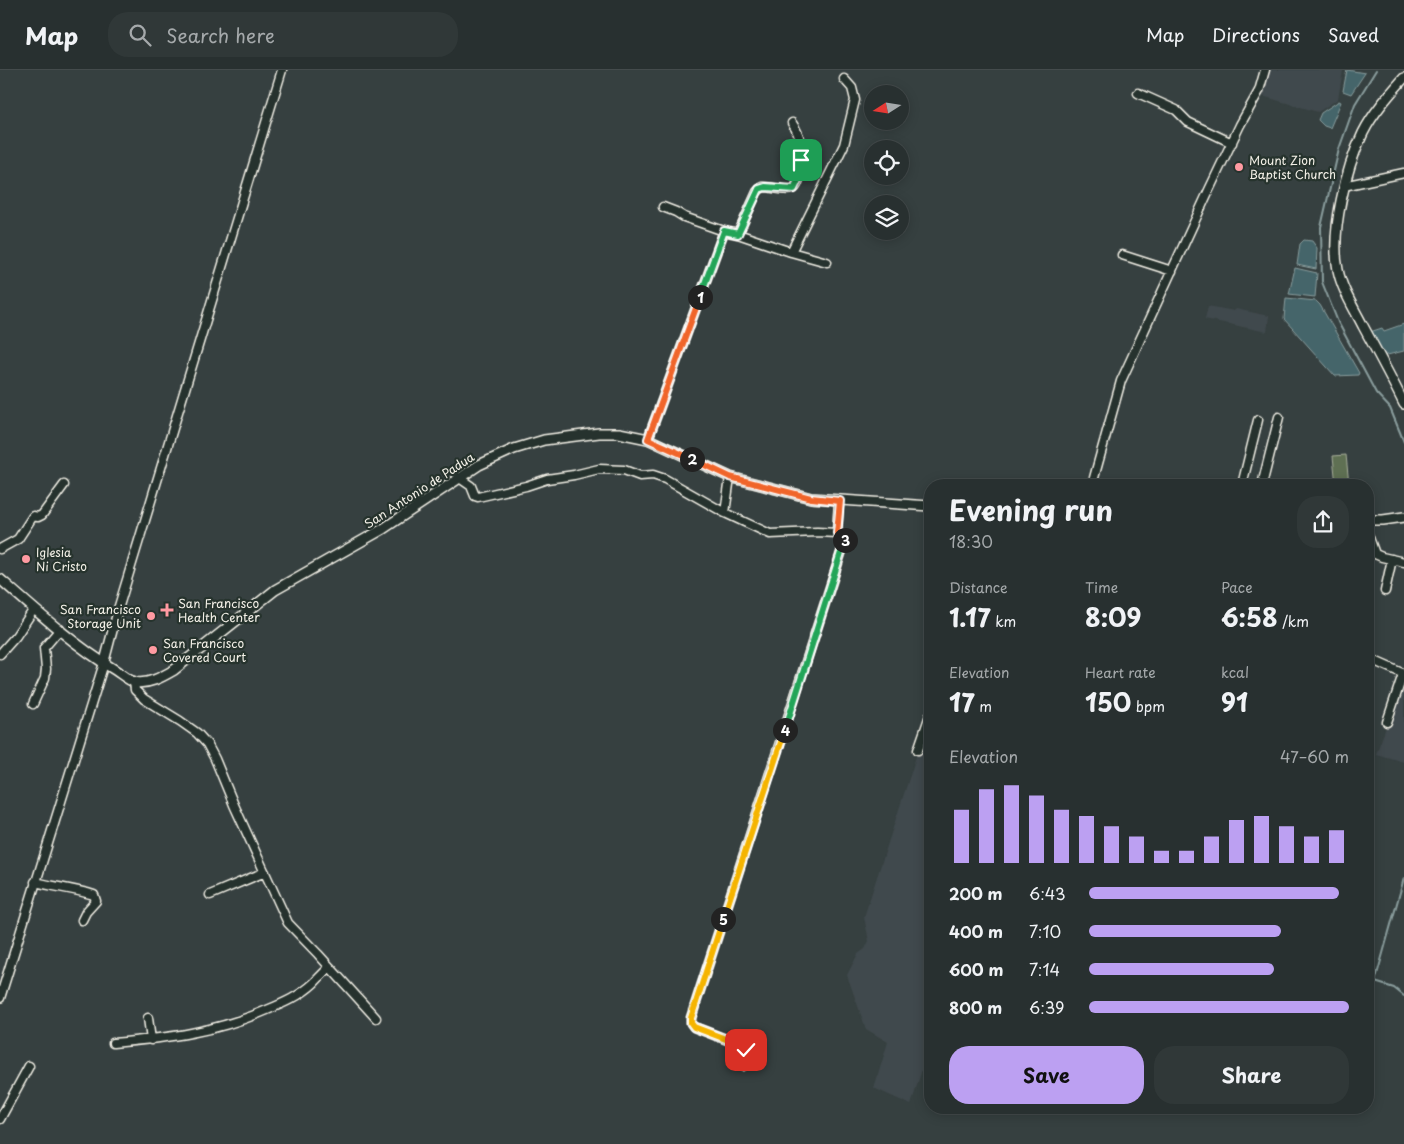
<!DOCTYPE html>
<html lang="en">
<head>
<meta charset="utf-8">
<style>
	:root { --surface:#283030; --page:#303838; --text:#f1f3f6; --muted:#a5a9ab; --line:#444b4c; --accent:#bca0f2 }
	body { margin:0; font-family:"Playpen Sans",sans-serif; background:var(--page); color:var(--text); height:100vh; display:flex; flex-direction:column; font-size:19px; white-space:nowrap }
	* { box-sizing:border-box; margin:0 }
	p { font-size:16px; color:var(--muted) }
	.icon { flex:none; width:28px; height:28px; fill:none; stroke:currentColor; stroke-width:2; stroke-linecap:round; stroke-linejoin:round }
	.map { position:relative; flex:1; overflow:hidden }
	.side { position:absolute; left:924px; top:409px; width:450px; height:635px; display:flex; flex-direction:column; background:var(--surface); border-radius:20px; box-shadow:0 2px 12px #0003,0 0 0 1px var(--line) }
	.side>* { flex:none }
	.needle { width:32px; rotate:258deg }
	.buttons { position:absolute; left:864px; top:15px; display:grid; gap:10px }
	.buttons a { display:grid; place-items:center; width:45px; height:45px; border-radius:50%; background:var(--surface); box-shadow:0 2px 12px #0003,0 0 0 1px var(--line); font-size:25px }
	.pin { position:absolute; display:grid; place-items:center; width:42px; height:42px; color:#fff; margin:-21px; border-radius:10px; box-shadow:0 2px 8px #0006 }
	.km { position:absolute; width:25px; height:25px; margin:-12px; border-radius:50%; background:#222; color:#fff; font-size:14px; line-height:25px; text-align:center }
	.round { display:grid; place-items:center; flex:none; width:52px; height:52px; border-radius:20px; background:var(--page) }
	.head { display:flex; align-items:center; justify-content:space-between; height:85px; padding:0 25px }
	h1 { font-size:28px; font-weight:700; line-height:38px }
	.metrics { display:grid; grid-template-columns:repeat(3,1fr); gap:8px; height:85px; padding:5px 25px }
	.metrics div { display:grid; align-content:center }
	.metrics b { font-size:25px; font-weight:700 }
	.metrics small { font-size:14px; font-weight:400 }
	.metrics p { font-size:14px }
	.chart { height:140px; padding:10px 25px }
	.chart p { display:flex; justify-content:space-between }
	.chart svg { width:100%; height:90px; margin-top:5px; stroke:var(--accent); stroke-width:6 }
	.action { display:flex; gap:10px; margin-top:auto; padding:10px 25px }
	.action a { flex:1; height:58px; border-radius:20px; background:var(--accent); color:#111; font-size:20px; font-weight:700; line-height:58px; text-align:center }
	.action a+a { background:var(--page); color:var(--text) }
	ul { padding:0 25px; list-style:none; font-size:16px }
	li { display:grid; grid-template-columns:80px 60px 1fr; align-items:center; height:38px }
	li i { height:12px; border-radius:6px; background:var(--accent) }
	header { display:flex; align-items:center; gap:30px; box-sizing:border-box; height:70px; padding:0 25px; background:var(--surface); border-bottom:1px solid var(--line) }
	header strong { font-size:24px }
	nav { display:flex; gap:28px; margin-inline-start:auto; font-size:18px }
	.search { width:350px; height:45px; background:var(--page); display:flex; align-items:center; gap:12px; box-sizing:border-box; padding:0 18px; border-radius:20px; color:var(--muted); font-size:19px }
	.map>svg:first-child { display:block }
	.built { fill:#41494d }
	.green { fill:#5f7052; stroke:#aab09d }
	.water { fill:#44656b; stroke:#8a9d9d }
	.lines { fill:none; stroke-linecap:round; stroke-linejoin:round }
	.stream { stroke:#8a9d9d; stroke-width:2 }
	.minor-casing { stroke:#f4f1e8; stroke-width:11 }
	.tertiary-casing { stroke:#f4f1e8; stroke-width:12 }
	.minor { stroke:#26332d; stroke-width:8 }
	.tertiary { stroke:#26332d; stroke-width:9 }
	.split-1-casing { stroke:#fff; stroke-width:10 }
	.split-2-casing { stroke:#fff; stroke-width:10 }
	.split-3-casing { stroke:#fff; stroke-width:10 }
	.split-4-casing { stroke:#fff; stroke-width:10 }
	.split-5-casing { stroke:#fff; stroke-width:10 }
	.split-6-casing { stroke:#fff; stroke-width:10 }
	.split-1 { stroke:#22a559; stroke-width:6 }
	.split-2 { stroke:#f0652b; stroke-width:6 }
	.split-3 { stroke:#f0652b; stroke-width:6 }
	.split-4 { stroke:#22a559; stroke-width:6 }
	.split-5 { stroke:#f5b400; stroke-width:6 }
	.split-6 { stroke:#f5b400; stroke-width:6 }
	.poi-dot { fill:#ff9aa2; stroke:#26332d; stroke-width:2 }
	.labels { text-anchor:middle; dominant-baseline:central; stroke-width:4.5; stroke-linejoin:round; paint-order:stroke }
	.poi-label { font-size:12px; fill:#f4f1e8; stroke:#26332d; text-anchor:start }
	.street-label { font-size:12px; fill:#f4f1e8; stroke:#26332d }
</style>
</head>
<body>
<header>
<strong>Map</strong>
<div class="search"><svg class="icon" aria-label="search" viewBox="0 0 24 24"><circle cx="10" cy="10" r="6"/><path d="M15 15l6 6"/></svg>Search here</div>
<nav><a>Map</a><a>Directions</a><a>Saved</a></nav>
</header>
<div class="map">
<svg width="1404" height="1074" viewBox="0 0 1404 1074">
	<rect width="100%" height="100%" fill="#364040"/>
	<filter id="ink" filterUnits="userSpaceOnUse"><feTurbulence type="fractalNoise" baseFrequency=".02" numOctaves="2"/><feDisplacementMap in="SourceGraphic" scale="10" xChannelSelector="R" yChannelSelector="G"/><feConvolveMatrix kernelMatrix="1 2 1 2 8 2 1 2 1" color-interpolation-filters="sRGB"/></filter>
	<g filter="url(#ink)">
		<path class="built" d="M1267 0H1343L1338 29 1318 42 1259 25Z
			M1208 236 1234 241 1236 239 1269 246 1267 262 1205 249Z
			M1404 610V692L1376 684Z
			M930 644V973L911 1035 874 1018 888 972 866 959 847 905 858 884 865 879 869 871 864 847Z"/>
		<path class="green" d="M1346 385 1349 415H1336L1333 386Z"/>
		<path class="water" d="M1347 0 1365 3 1351 24 1343 21Z
			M1339 31 1341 32 1330 58 1324 56 1318 50 1321 43Z
			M1304 170 1312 171 1317 178 1316 199 1297 195 1300 174Z
			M1295 198 1317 203 1315 227 1289 224Z
			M1286 228 1316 231 1320 235 1359 303 1358 305 1335 306 1284 249Z
			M1404 254V281L1383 286 1370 262 1382 258 1384 261Z"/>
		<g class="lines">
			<path class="stream" d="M1376 0 1355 34 1339 79 1321 157 1322 212 1338 252 1376 323 1390 338 1404 372
				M1404 808 1375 912 1394 918 1404 926"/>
			<defs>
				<path id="minor" d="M1138 23 1176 40 1188 52 1232 73
					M1348 115 1404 103
					M663 137 676 142 684 147 724 161
					M738 164 791 182 844 75 855 30 852 18 844 9
					M791 182 827 192
					M1122 185 1172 201
					M648 369 724 161 738 164 757 122 762 117C771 116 784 122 793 119 803 115 802 80 800 71 799 64 796 59 792 53
					M458 407 471 416 475 426 478 427 526 416 547 409 574 405 599 399 624 400 640 406 653 405 665 409 725 443
					M730 407 725 443 770 464 817 462 837 463 839 431
					M1092 415 1121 311 1209 120 1240 55 1259 21 1265 0
					M1242 415 1258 350
					M1262 415 1279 347
					M1368 465 1375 484 1382 487 1404 492
					M0 479 18 469 33 446 38 447 42 445 64 415
					M1385 521 1392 489
					M0 584 16 566 34 539
					M1368 588 1404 604
					M134 611 135 620 144 629 180 651 197 663 207 674 215 689 234 735 288 853 318 884 376 948
					M33 634 45 608 46 599 44 578 60 559
					M1387 652 1403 604
					M918 680 930 645
					M35 812C55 817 75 819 94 825L96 831 86 842 82 850
					M210 825 265 802
					M0 928 104 593 119 536 282 0
					M148 948 151 970
					M113 973C168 968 216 962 267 940 284 933 300 926 314 913 319 908 324 902 330 897
					M743 996 746 980 743 976 694 957 691 953V948L845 471 844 466 837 463
					M0 1049 29 996"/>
				<path id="tertiary" d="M1404 8C1389 25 1373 43 1363 63 1346 98 1330 162 1338 200 1342 220 1354 238 1363 256 1377 282 1391 307 1404 334
					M1368 450H1383L1404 447
					M0 509C35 540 75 576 115 600 120 603 128 610 134 612 148 615 162 607 174 600L275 520 383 459 479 395 514 379 544 370 599 363H619L648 369 730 407 811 428 930 436"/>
			</defs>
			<use href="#minor" class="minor-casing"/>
			<use href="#tertiary" class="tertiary-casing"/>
			<use href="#minor" class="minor"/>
			<use href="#tertiary" class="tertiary"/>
		</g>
	</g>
	<g class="lines" filter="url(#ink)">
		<defs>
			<path id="split-1" d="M700 227 724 161 738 164 759 119 765 117 794 119 800 106 801 90"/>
			<path id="split-2" d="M692 389 648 369 700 227"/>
			<path id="split-3" d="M692 389 730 407 811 428 840 431 837 463 844 466 845 470"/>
			<path id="split-4" d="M785 660 845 470"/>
			<path id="split-5" d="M723 849 785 660"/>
			<path id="split-6" d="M723 849 691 948V953L694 957 744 976 746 980"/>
		</defs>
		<use href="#split-1" class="split-1-casing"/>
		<use href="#split-2" class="split-2-casing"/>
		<use href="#split-3" class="split-3-casing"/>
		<use href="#split-4" class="split-4-casing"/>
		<use href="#split-5" class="split-5-casing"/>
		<use href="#split-6" class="split-6-casing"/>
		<use href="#split-1" class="split-1"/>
		<use href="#split-2" class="split-2"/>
		<use href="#split-3" class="split-3"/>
		<use href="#split-4" class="split-4"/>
		<use href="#split-5" class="split-5"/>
		<use href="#split-6" class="split-6"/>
	</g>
	<g class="poi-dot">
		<circle cx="1239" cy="97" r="5"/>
		<circle cx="26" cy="489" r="5"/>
		<path d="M164.5 532.5h5v5h5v5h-5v5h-5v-5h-5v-5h5z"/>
		<circle cx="151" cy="546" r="5"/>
		<circle cx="153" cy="580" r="5"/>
	</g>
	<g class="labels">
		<g class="poi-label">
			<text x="1249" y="90">Mount Zion<tspan x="1249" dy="14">Baptist Church</tspan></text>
			<text x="36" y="482">Iglesia<tspan x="36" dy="14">Ni Cristo</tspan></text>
			<text x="178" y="533">San Francisco<tspan x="178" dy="14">Health Center</tspan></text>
			<text x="141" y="539" text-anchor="end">San Francisco<tspan x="141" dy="14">Storage Unit</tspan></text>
			<text x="163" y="573">San Francisco<tspan x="163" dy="14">Covered Court</tspan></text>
		</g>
		<g class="street-label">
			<text transform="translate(419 420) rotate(-33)">San Antonio de Padua</text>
		</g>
	</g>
</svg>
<div class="buttons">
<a><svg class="needle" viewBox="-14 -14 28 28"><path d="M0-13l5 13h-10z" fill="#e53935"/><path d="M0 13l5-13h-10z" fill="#a5a9ab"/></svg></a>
<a><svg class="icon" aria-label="locate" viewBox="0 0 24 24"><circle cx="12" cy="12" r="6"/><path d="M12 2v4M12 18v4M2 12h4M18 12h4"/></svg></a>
<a><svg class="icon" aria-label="layers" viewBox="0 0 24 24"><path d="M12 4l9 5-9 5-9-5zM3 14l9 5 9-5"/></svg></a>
</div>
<div class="pin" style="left:801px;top:90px;background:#1e9e55"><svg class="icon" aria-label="arrive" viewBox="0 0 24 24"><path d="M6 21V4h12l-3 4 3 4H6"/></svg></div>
<div class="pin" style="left:746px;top:980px;background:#d93025"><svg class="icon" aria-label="check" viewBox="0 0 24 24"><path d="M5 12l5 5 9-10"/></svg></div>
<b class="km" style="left:700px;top:227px">1</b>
<b class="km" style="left:692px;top:389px">2</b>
<b class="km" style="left:845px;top:470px">3</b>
<b class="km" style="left:785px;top:660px">4</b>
<b class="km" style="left:723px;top:849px">5</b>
<section class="side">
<div class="head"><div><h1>Evening run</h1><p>18:30</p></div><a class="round"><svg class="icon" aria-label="share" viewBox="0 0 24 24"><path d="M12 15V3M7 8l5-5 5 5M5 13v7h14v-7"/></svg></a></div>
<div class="metrics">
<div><p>Distance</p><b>1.17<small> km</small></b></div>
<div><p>Time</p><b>8:09</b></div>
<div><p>Pace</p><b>6:58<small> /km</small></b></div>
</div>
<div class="metrics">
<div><p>Elevation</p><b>17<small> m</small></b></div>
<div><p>Heart rate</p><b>150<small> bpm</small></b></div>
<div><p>kcal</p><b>91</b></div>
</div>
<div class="chart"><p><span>Elevation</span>47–60 m</p>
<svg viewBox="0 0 160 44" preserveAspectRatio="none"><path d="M5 44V18M15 44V8M25 44V6M35 44V11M45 44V18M55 44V21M65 44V26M75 44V31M85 44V38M95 44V38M105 44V31M115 44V23M125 44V21M135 44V26M145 44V31M155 44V28"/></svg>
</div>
<ul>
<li><b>200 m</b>6:43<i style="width:96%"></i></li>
<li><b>400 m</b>7:10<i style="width:74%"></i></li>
<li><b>600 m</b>7:14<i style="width:71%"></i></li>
<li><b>800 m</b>6:39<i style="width:100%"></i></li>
</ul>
<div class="action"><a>Save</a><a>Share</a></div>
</section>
</div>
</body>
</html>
